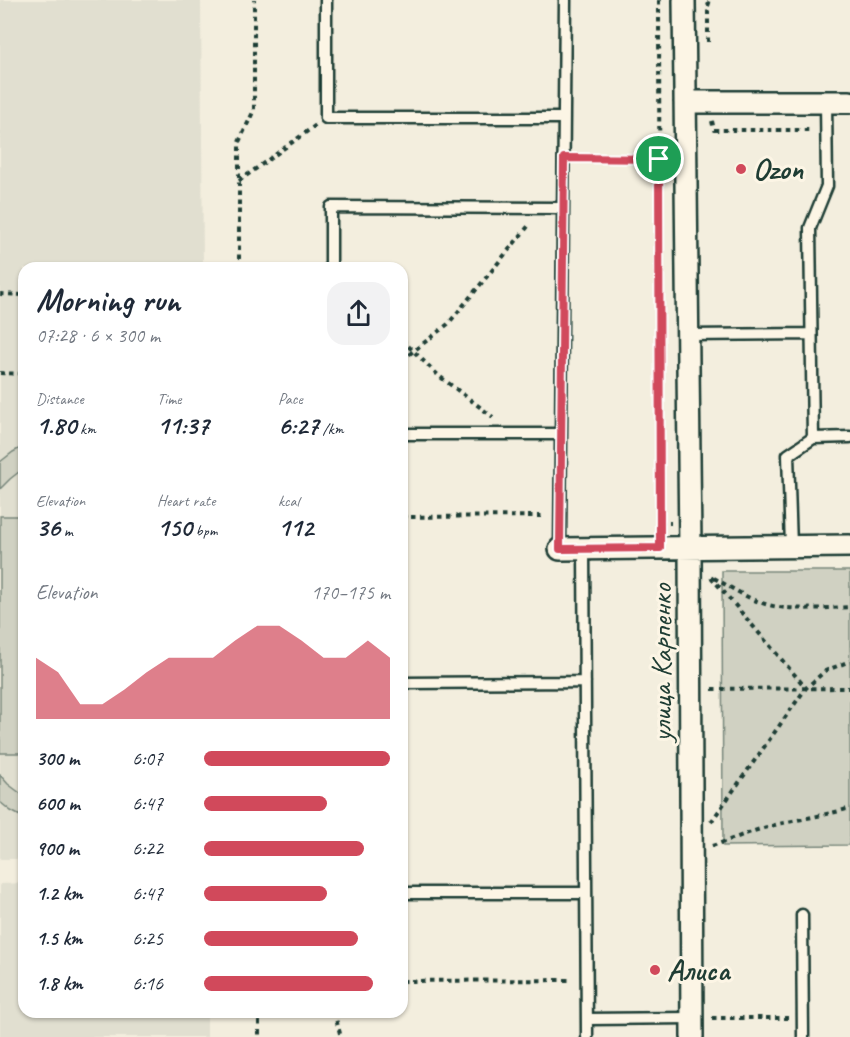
<!DOCTYPE html>
<html lang="en">
<head>
<meta charset="utf-8">
<style>
	:root { --surface:#fff; --page:#f2f2f3; --text:#1f2937; --muted:#747a83; --accent:#d1495b }
	body { margin:0; font-family:Caveat,sans-serif; background:var(--page); color:var(--text); height:100vh; display:flex; flex-direction:column; font-size:22px; white-space:nowrap }
	* { box-sizing:border-box; margin:0 }
	p { font-size:20px; color:var(--muted) }
	.icon { flex:none; width:33px; height:33px; fill:none; stroke:currentColor; stroke-width:2; stroke-linecap:round; stroke-linejoin:round }
	.map { position:relative; flex:1; overflow:hidden }
	.panel { position:absolute; left:18px; top:262px; width:390px; height:756px; display:flex; flex-direction:column; background:var(--surface); border-radius:18px; box-shadow:0 2px 4px #0004 }
	.panel>* { flex:none }
	.pin { position:absolute; display:grid; place-items:center; width:51px; height:51px; color:#fff; margin:-26px; border:3px solid #fff; border-radius:50%; box-shadow:0 2px 6px #0007 }
	.round { display:grid; place-items:center; flex:none; width:63px; height:63px; border-radius:18px; background:var(--page) }
	.overview { display:flex; align-items:center; justify-content:space-between; height:102px; padding:0 18px }
	h1 { font-size:33px; font-weight:700; line-height:45px }
	.figures { display:grid; grid-template-columns:repeat(3,1fr); gap:9px; height:102px; padding:6px 18px }
	.figures div { display:grid; align-content:center }
	.figures b { font-size:26px; font-weight:700 }
	.figures small { font-size:16px; font-weight:400 }
	.figures p { font-size:16px }
	.chart { height:168px; padding:12px 18px }
	.chart p { display:flex; justify-content:space-between }
	.chart svg { width:100%; height:108px; margin-top:6px; fill:var(--accent); opacity:.7 }
	ul { padding:0 18px; list-style:none; font-size:20px }
	li { display:grid; grid-template-columns:96px 72px 1fr; align-items:center; height:45px }
	li i { height:15px; border-radius:8px; background:var(--accent) }
	.map>svg:first-child { display:block }
	.built { fill:#e1dfd0 }
	.green { fill:#d0d1c2; stroke:#78877b; stroke-width:1.5 }
	.lines { fill:none; stroke-linecap:round; stroke-linejoin:round }
	.service-casing { stroke:#1f3d34; stroke-width:15 }
	.minor-casing { stroke:#1f3d34; stroke-width:26 }
	.path { stroke:#1f3d34; stroke-width:4; stroke-dasharray:4.5 4.5; stroke-linecap:butt }
	.service { stroke:#fcf5e5; stroke-width:10 }
	.minor { stroke:#fcf5e5; stroke-width:21 }
	.route-casing { stroke:#fff; stroke-width:12 }
	.route { stroke:#d1495b; stroke-width:8 }
	.poi-dot { fill:#d1495b; stroke:#fcf5e5; stroke-width:2 }
	.labels { text-anchor:middle; dominant-baseline:central; stroke-width:6; stroke-linejoin:round; paint-order:stroke }
	.poi-label { font-size:30px; font-weight:bold; fill:#1f3d34; stroke:#fcf5e5; text-anchor:start }
	.street-label { font-size:30px; fill:#1f3d34; stroke:#fcf5e5 }
</style>
</head>
<body>
<div class="map">
<svg width="850" height="1037" viewBox="0 0 850 1037">
	<rect width="100%" height="100%" fill="#f3eede"/>
	<filter id="ink" filterUnits="userSpaceOnUse"><feTurbulence type="fractalNoise" baseFrequency=".0167" numOctaves="2"/><feDisplacementMap in="SourceGraphic" scale="12" xChannelSelector="R" yChannelSelector="G"/><feConvolveMatrix kernelMatrix="1 2 1 2 8 2 1 2 1" color-interpolation-filters="sRGB"/></filter>
	<g filter="url(#ink)">
		<path class="built" d="M0 0H201L203 268H24V859H0Z
			M24 883V1012L207 1013V1037H0V884Z"/>
		<path class="green" d="M24 446V468L10 479 0 489V462L13 452Z
			M0 516H24V753H0Z
			M722 571H850V845L723 846Z
			M0 775 8 784 24 796V818L11 811 0 802Z"/>
		<g class="lines">
			<defs>
				<path id="service" d="M326 0V118H564
					M331 268V207L563 208
					M688 335 811 334
					M402 434H561
					M813 438 850 437
					M791 546 788 455 813 438 810 228 827 186 826 102
					M584 548 587 1037
					M560 549 565 0
					M402 683 585 682
					M402 893H586
					M802 915 803 1037
					M587 1019 692 1018"/>
				<path id="minor" d="M684 0 690 547 692 1037
					M685 102H850
					M560 549 850 546"/>
			</defs>
			<use href="#service" class="service-casing"/>
			<use href="#minor" class="minor-casing"/>
			<path class="path" d="M659 0 660 527
				M708 42V6L710 0
				M712 121 714 130H811
				M579 158 659 159
				M239 181 316 125
				M239 268V142L254 110V0
				M0 294 24 295
				M402 340 439 376 493 417
				M402 360 448 324 530 224
				M0 373 24 374
				M402 517 545 516
				M660 523H671
				M711 577 806 688
				M714 578C732 588 749 600 769 605 790 611 828 608 850 607
				M712 689 850 688
				M711 822 806 688 825 671 850 661
				M712 846C731 840 751 831 771 826 797 819 824 816 850 808
				M402 981 571 980
				M259 1012V1037
				M334 1012 341 1037
				M712 1018H788"/>
			<use href="#service" class="service"/>
			<use href="#minor" class="minor"/>
		</g>
	</g>
	<g class="lines" filter="url(#ink)">
		<defs>
			<path id="route" d="M564 158 659 159 660 548 560 549Z"/>
		</defs>
		<use href="#route" class="route-casing"/>
		<use href="#route" class="route"/>
	</g>
	<g class="poi-dot">
		<circle cx="741" cy="169" r="6"/>
		<circle cx="655" cy="970" r="6"/>
	</g>
	<g class="labels">
		<g class="poi-label">
			<text x="753" y="169">Ozon</text>
			<text x="667" y="970">Алиса</text>
		</g>
		<g class="street-label">
			<text transform="translate(661 663) rotate(-90)">улица Карпенко</text>
		</g>
	</g>
</svg>
<div class="pin" style="left:659px;top:159px;background:#1e9e55"><svg class="icon" aria-label="arrive" viewBox="0 0 24 24"><path d="M6 21V4h12l-3 4 3 4H6"/></svg></div>
<section class="panel">
<div class="overview"><div><h1>Morning run</h1><p>07:28 · 6 × 300 m</p></div><a class="round"><svg class="icon" aria-label="share" viewBox="0 0 24 24"><path d="M12 15V3M7 8l5-5 5 5M5 13v7h14v-7"/></svg></a></div>
<div class="figures">
<div><p>Distance</p><b>1.80<small> km</small></b></div>
<div><p>Time</p><b>11:37</b></div>
<div><p>Pace</p><b>6:27<small> /km</small></b></div>
</div>
<div class="figures">
<div><p>Elevation</p><b>36<small> m</small></b></div>
<div><p>Heart rate</p><b>150<small> bpm</small></b></div>
<div><p>kcal</p><b>112</b></div>
</div>
<div class="chart"><p><span>Elevation</span>170–175 m</p>
<svg viewBox="0 0 160 44" preserveAspectRatio="none"><path d="M0 44V19L10 25L20 38L30 38L40 32L50 25L60 19L70 19L80 19L90 12L100 6L110 6L120 12L130 19L140 19L150 12L160 19V44z"/></svg>
</div>
<ul>
<li><b>300 m</b>6:07<i style="width:100%"></i></li>
<li><b>600 m</b>6:47<i style="width:66%"></i></li>
<li><b>900 m</b>6:22<i style="width:86%"></i></li>
<li><b>1.2 km</b>6:47<i style="width:66%"></i></li>
<li><b>1.5 km</b>6:25<i style="width:83%"></i></li>
<li><b>1.8 km</b>6:16<i style="width:91%"></i></li>
</ul>
</section>
</div>
</body>
</html>
